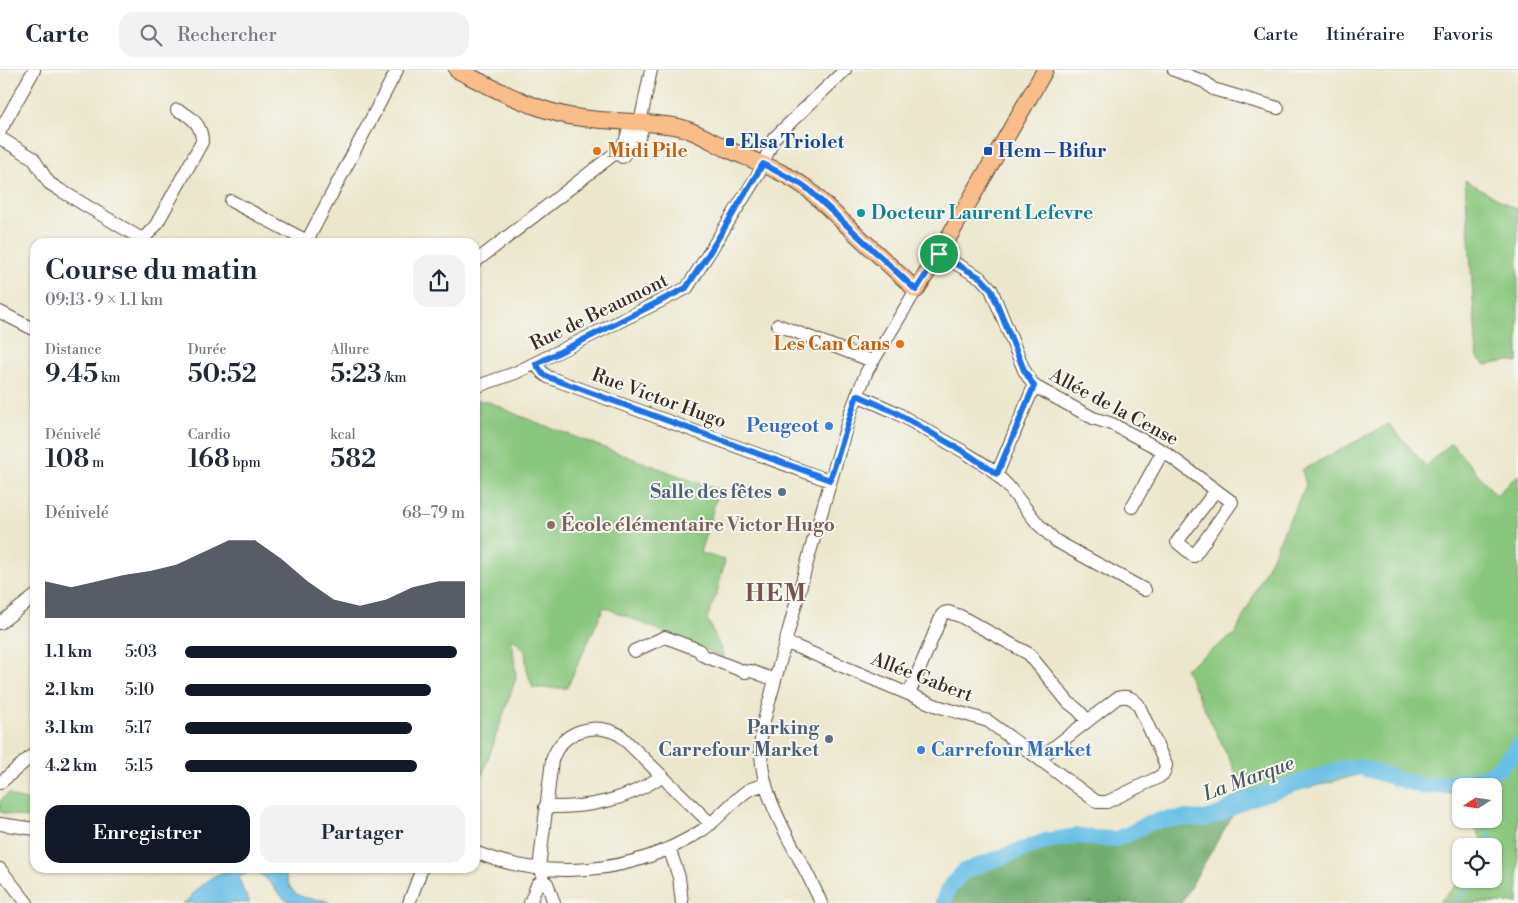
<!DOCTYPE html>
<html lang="fr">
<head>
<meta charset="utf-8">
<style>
	:root { --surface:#fff; --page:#f2f2f3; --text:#1f2937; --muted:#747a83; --line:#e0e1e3; --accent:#111827 }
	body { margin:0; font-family:"Libre Bodoni",serif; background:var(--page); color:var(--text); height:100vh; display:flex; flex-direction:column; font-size:19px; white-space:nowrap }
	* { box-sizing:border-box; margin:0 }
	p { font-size:16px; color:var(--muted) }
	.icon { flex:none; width:28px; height:28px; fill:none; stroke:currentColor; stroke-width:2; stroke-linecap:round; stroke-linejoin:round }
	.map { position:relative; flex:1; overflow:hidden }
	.side { position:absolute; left:30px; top:168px; width:450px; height:635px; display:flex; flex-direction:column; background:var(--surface); border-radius:15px; box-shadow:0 1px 4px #0004 }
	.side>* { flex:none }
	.needle { width:32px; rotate:258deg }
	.tools { position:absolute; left:1452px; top:708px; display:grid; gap:10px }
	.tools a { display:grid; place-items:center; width:50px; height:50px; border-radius:10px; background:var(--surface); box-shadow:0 1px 4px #0004; font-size:25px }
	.pin { position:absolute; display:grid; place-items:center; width:42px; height:42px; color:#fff; margin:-21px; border:2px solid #fff; border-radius:50%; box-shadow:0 1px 5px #0007 }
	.round { display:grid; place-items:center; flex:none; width:52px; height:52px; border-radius:15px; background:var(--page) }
	.summary { display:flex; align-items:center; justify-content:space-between; height:85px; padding:0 15px }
	h1 { font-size:28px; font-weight:600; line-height:38px }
	.metrics { display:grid; grid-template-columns:repeat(3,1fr); gap:8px; height:85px; padding:5px 15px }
	.metrics div { display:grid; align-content:center }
	.metrics b { font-size:25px; font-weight:600 }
	.metrics small { font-size:14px; font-weight:400 }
	.metrics p { font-size:14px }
	.chart { height:140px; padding:10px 15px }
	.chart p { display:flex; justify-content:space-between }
	.chart svg { width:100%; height:90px; margin-top:5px; fill:var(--accent); opacity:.7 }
	.action { display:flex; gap:10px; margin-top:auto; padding:10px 15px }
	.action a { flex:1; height:58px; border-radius:15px; background:var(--accent); color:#fff; font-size:20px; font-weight:600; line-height:58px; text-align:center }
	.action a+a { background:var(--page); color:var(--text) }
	ul { padding:0 15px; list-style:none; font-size:16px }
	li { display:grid; grid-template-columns:80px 60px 1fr; align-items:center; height:38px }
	li i { height:12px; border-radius:6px; background:var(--accent) }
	header { display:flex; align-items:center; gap:30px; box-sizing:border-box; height:70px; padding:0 25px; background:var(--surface); border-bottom:1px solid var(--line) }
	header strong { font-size:24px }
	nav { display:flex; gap:28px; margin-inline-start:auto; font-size:18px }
	.search { width:350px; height:45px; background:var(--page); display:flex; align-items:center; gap:12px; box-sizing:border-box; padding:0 18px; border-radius:15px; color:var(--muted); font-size:19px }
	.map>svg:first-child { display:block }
	.green { fill:#8ac77e; stroke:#62784e }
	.forest { fill:#6fac6d; stroke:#556b46 }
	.water { fill:#69c0e6; stroke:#527582 }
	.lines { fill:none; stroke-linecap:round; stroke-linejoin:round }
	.stream { stroke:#69c0e6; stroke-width:2.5 }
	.river { stroke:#69c0e6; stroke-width:16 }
	.minor-casing { stroke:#564638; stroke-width:14 }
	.major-casing { stroke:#564638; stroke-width:18 }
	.minor { stroke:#fff; stroke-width:12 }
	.major { stroke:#f8bd89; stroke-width:16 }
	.route-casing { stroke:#fff; stroke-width:10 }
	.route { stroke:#1a73e8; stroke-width:6 }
	.transit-dot { fill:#1a4fb4; stroke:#f6f6f2; stroke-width:2 }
	.food-dot { fill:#e8710a; stroke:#f6f6f2; stroke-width:2 }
	.culture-dot { fill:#0f9aa8; stroke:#f6f6f2; stroke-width:2 }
	.shop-dot { fill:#3f7fe0; stroke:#f6f6f2; stroke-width:2 }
	.service-dot { fill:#5c6f8a; stroke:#f6f6f2; stroke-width:2 }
	.education-dot { fill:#8d6e63; stroke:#f6f6f2; stroke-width:2 }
	.labels { text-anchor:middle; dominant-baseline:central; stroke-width:4; stroke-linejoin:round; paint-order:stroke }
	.transit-label { font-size:19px; font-weight:bold; fill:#164399; stroke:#f6f6f2; text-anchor:start }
	.food-label { font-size:19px; font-weight:bold; fill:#c56008; stroke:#f6f6f2; text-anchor:start }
	.culture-label { font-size:19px; font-weight:bold; fill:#0d838f; stroke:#f6f6f2; text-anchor:start }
	.street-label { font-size:19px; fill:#3b2a1e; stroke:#f6f6f2 }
	.shop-label { font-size:19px; font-weight:bold; fill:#366cbe; stroke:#f6f6f2; text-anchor:end }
	.service-label { font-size:19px; font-weight:bold; fill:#4e5e75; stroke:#f6f6f2; text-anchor:end }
	.education-label { font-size:19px; font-weight:bold; fill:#785e54; stroke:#f6f6f2; text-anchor:start }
	.water-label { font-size:20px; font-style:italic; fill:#49575a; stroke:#f6f6f2 }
	.district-label { font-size:24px; font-weight:bold; letter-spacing:1px; fill:#72544a; stroke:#f6f6f2 }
</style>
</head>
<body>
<header>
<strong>Carte</strong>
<div class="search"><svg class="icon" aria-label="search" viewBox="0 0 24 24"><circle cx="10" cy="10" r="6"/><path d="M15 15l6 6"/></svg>Rechercher</div>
<nav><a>Carte</a><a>Itinéraire</a><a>Favoris</a></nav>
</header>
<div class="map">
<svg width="1518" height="833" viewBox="0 0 1518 833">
	<rect width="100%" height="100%" fill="#f6f6f2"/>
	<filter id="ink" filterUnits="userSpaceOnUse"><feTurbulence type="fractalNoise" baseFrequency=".02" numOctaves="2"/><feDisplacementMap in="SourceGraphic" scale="10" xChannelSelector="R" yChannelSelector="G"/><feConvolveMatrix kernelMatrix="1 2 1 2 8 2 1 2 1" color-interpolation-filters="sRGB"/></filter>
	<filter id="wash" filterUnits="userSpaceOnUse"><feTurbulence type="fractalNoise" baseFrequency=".0096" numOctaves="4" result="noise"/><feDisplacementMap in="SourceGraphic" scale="20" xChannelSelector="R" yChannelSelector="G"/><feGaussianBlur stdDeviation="1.12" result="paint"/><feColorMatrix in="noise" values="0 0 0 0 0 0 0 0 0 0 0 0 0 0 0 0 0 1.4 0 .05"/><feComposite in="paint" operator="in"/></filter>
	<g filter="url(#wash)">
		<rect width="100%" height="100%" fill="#ece7cc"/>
		<path class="green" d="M1465 110 1518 140V293L1508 291 1485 295 1477 287Z
			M475 330C493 330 508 342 525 348 589 372 654 397 719 420L700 483 725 490 717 523 707 548 725 588 604 537 567 618H533L527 601 525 581 512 568 516 608 478 718 475 717Z
			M1389 354 1426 396 1451 373 1496 425 1518 405V833H1441L1440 831 1462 809H1494V776H1486L1469 749H1494V716H1461V737L1452 723 1421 722 1366 703 1272 727 1235 741 1244 719 1185 599 1235 564 1306 415 1302 400Z
			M9 723 13 727 35 732V750L0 742V731Z"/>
		<path class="forest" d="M1244 720 1235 741 1181 833H936L952 804 983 788 1068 762 1098 765 1116 764 1165 745 1212 742Z"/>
		<path class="water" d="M239 798H283C289 817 291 827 314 829 320 830 325 829 330 833 318 833 304 833 293 833 276 829 272 806 253 801L239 807 243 820 250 833H182H185C203 813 211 803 238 799Z"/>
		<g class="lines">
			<path class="stream" d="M1477 749 1498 778 1499 783 1494 789
				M1455 833 1456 831 1476 809"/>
			<path class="river" d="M943 833 948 819 964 801 1046 771 1077 766 1094 768 1116 769 1131 763 1146 754 1160 750 1185 748 1205 749 1220 744 1246 730 1341 699 1360 697 1425 717 1480 708C1497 703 1508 690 1518 675"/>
		</g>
	</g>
	<g filter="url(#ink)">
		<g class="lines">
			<defs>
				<path id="minor" d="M1174 0 1205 12 1213 19 1278 38
					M640 53 651 0
					M0 61 34 0
					M0 68 33 88 49 113 60 120 140 168 146 166 156 155 202 72C202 55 192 46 177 40
					M622 87 639 67 644 54
					M231 131 307 171 397 0
					M939 184 981 208 991 219 1024 300 1034 316 1093 348 1112 354 1163 381 1232 432 1194 486 1177 472 1216 420
					M475 192 614 84 625 72 631 53
					M0 242 35 260
					M778 255 872 291
					M535 294 543 303 548 307 830 411
					M475 317 515 303 687 218 759 103 774 68 845 0
					M857 325 895 342 966 383 990 398 1008 416 1038 454 1056 471 1145 520
					M997 404 1034 316
					M1132 437 1163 381
					M0 553 35 526
					M785 572 937 636 988 651 1097 732H1107L1159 707 1164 703 1166 695 1138 634C1132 627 1126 625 1117 628L1039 689
					M634 581 665 567 699 580 702 585 745 602 751 601 775 610
					M909 624 942 545 944 543 948 542 960 546 1029 584 1068 632 1078 640 1088 651
					M0 713 35 683
					M545 737C589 738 625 731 662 706
					M0 754 35 759
					M669 778 679 807 682 833
					M475 782C548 812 634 804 701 761 718 750 730 733 747 721 752 718 759 716 765 715
					M539 798 552 690C562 661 593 651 620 665L711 754
					M0 799 27 833
					M542 811 547 813 554 833
					M409 833 422 798
					M530 833 537 815 542 811 543 799
					M821 833C796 773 753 728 762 658L810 482 851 341 867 301 916 220"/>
				<path id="major" d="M457 0C493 18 530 38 569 46 605 53 643 50 679 57 696 61 711 71 727 79 754 91 784 101 808 119L916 220 939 184 1045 0"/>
			</defs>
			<use href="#minor" class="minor-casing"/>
			<use href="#major" class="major-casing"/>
			<use href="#minor" class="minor"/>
			<use href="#major" class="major"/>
		</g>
	</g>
	<g class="lines" filter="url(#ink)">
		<defs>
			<path id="route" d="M763 94 801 114 808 119 916 220 939 184 981 208 991 219 1024 300 1034 316 997 404 966 383 895 342 857 325 830 410 548 307 543 304 536 294 686 218 708 185Z"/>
		</defs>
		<use href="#route" class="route-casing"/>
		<use href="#route" class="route"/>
	</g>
	<g class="transit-dot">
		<rect x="725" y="67" width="10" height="10" rx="2.5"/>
		<rect x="983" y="76" width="10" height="10" rx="2.5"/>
	</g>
	<g class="food-dot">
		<circle cx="597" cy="81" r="5"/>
		<circle cx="900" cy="274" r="5"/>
	</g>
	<circle class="culture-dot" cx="861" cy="143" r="5"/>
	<g class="shop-dot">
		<circle cx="829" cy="356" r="5"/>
		<circle cx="921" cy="680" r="5"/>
	</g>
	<g class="service-dot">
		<circle cx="782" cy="422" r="5"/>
		<circle cx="829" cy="669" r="5"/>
	</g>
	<circle class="education-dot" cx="551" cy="455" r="5"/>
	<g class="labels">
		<g class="transit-label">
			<text x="740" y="72">Elsa Triolet</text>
			<text x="998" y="81">Hem – Bifur</text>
		</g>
		<g class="food-label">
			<text x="607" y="81">Midi Pile</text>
			<text x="890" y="274" text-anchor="end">Les Can Cans</text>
		</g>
		<g class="culture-label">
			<text x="871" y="143">Docteur Laurent Lefevre</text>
		</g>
		<g class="street-label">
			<text transform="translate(599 242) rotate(-26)">Rue de Beaumont</text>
			<text transform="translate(659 328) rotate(20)">Rue Victor Hugo</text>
			<text transform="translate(1114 337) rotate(28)">Allée de la Cense</text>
			<text transform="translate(922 607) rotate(21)">Allée Gabert</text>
		</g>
		<g class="shop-label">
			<text x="819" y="356">Peugeot</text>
			<text x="931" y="680" text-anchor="start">Carrefour Market</text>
		</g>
		<g class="service-label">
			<text x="772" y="422">Salle des fêtes</text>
			<text x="819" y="658">Parking<tspan x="819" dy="22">Carrefour Market</tspan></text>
		</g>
		<g class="education-label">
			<text x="561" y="455">École élémentaire Victor Hugo</text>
		</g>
		<g class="water-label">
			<text transform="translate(1249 709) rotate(-20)">La Marque</text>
		</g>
		<g class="district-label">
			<text x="776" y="524">HEM</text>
		</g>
	</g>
</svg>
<div class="tools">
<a><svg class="needle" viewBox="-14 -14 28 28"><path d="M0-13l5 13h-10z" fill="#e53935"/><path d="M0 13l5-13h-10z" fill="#747a83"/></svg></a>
<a><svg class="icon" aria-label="locate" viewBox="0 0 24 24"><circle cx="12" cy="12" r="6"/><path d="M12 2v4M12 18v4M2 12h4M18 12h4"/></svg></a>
</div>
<div class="pin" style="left:939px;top:184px;background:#1e9e55"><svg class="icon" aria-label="arrive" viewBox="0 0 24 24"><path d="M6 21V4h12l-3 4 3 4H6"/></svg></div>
<section class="side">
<div class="summary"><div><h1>Course du matin</h1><p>09:13 · 9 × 1.1 km</p></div><a class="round"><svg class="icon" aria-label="share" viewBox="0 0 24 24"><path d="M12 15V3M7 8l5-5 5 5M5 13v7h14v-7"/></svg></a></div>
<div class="metrics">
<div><p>Distance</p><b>9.45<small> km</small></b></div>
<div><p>Durée</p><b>50:52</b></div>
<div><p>Allure</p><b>5:23<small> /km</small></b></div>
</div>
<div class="metrics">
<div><p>Dénivelé</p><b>108<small> m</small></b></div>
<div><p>Cardio</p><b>168<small> bpm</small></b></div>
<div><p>kcal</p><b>582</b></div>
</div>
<div class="chart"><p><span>Dénivelé</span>68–79 m</p>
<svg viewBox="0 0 160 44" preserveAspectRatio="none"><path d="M0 44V26L10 29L20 26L30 23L40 21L50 18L60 12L70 6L80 6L90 15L100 26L110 35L120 38L130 35L140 29L150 26L160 26V44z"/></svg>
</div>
<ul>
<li><b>1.1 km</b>5:03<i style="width:97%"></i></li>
<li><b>2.1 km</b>5:10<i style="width:88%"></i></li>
<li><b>3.1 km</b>5:17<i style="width:81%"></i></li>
<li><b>4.2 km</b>5:15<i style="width:83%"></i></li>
</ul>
<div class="action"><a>Enregistrer</a><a>Partager</a></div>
</section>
</div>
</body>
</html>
